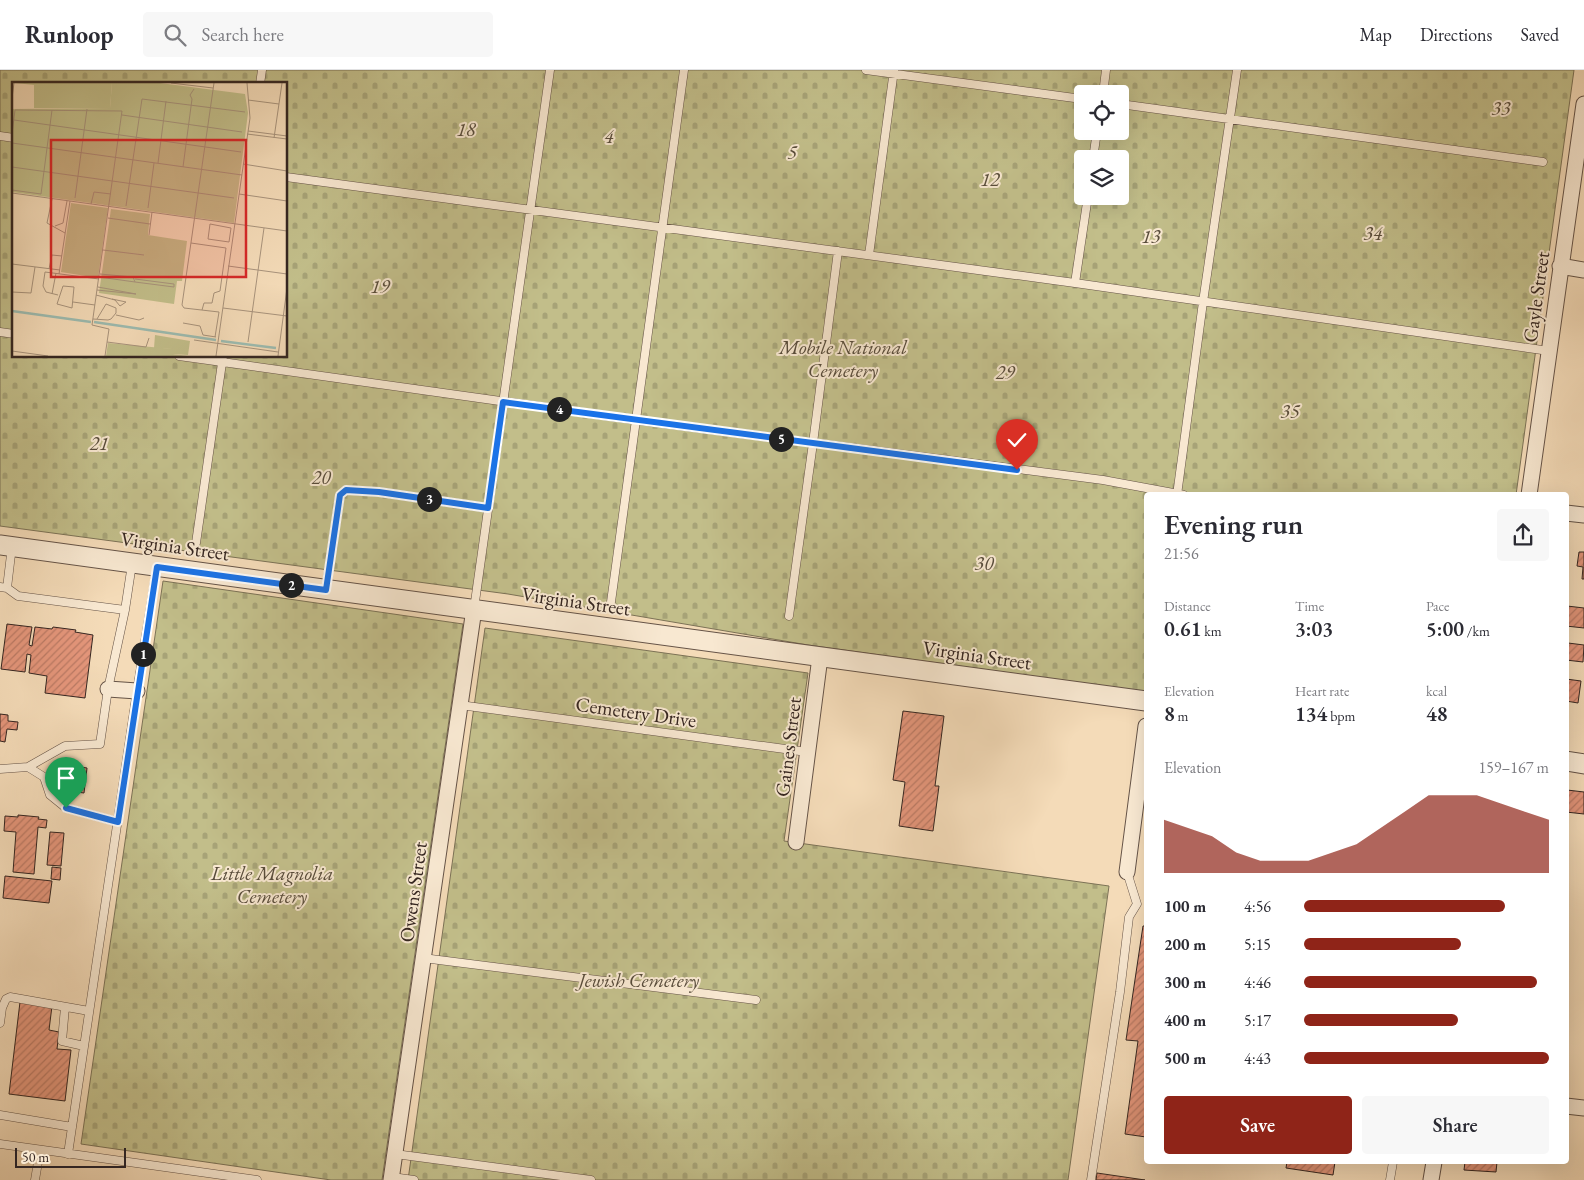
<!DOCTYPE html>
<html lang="en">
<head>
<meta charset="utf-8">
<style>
	:root { --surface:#fff; --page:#f7f7f7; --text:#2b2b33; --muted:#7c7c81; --line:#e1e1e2; --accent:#8f2418 }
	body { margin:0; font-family:"EB Garamond",serif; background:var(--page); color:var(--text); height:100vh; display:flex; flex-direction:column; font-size:19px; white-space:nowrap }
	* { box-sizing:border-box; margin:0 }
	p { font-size:16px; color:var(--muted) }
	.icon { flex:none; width:28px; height:28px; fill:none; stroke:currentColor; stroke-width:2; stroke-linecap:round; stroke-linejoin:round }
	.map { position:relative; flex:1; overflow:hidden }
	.drawer { position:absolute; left:1144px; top:422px; width:425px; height:672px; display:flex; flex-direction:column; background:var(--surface); border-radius:5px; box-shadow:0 5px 20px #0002 }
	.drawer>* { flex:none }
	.fabs { position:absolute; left:1074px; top:15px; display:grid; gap:10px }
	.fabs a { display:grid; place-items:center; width:55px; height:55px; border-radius:5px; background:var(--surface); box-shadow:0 5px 20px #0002; font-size:25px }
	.scale { position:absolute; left:15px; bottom:12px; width:111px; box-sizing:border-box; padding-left:5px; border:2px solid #352621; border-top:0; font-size:14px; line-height:18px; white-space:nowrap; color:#352621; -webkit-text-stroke:4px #f8e8d1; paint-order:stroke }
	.pin { position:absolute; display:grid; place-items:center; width:42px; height:42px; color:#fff; margin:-51px -21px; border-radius:50% 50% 50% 0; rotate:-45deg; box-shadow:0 0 5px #0007 }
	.pin .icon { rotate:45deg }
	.km { position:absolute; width:25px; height:25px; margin:-12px; border-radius:50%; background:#222; color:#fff; font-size:14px; line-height:25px; text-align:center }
	.round { display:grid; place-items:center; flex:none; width:52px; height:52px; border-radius:5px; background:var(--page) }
	.summary { display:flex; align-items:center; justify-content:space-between; height:85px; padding:0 20px }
	h1 { font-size:28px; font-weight:600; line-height:38px }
	.stats { display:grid; grid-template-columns:repeat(3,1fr); gap:8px; height:85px; padding:5px 20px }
	.stats div { display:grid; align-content:center }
	.stats b { font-size:21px; font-weight:600 }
	.stats small { font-size:14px; font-weight:400 }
	.stats p { font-size:14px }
	.chart { height:140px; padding:10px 20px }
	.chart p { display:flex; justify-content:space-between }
	.chart svg { width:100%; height:90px; margin-top:5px; fill:var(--accent); opacity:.7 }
	.button { display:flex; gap:10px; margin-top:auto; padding:10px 20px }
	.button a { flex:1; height:58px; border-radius:5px; background:var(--accent); color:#fff; font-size:20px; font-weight:600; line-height:58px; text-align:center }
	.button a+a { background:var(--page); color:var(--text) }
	ul { padding:0 20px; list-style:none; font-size:16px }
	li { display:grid; grid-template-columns:80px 60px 1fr; align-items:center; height:38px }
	li i { height:12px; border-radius:6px; background:var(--accent) }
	header { display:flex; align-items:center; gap:30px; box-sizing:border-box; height:70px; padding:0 25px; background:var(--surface); border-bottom:1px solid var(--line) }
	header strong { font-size:24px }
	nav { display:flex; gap:28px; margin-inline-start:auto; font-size:18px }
	.search { width:350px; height:45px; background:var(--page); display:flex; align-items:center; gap:12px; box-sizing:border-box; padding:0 18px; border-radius:5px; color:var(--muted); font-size:19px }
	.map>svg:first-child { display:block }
	.cemetery { fill:url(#cemetery-stones); stroke:#7c7256; fill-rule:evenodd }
	.building { fill:url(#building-hatch); stroke:#352621 }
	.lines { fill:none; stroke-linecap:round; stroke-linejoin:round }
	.service-casing { stroke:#655347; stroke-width:9 }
	.minor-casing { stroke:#655347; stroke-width:17 }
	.tertiary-casing { stroke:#655347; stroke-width:21 }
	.service { stroke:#f8e8d1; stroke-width:8 }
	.minor { stroke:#f8e8d1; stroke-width:15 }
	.tertiary { stroke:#f8e8d1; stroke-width:19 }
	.route-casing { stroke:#fff; stroke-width:10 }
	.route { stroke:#1a73e8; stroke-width:6 }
	.labels { text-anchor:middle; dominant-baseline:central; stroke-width:4; stroke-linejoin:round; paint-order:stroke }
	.park-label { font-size:20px; font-style:italic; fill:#584c3b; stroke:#f8e8d1 }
	.street-label { font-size:20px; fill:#352621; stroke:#f8e8d1 }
	.inset-river { fill:none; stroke:#9cbbb0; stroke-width:2.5 }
	.inset-road { fill:none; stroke:#a8937c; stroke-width:1 }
	.view { fill:#d62828; fill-opacity:0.15; stroke:#d62828; stroke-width:2.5 }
	.inset-edge { fill:none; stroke:#352621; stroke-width:2.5 }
</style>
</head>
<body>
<header>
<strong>Runloop</strong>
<div class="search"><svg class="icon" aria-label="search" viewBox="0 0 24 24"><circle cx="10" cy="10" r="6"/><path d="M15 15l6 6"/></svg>Search here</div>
<nav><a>Map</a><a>Directions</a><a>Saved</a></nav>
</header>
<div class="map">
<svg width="1584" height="1110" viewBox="0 0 1584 1110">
	<defs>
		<pattern id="cemetery-stones" width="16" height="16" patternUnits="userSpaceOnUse" patternTransform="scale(1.25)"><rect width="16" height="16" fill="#c2be8a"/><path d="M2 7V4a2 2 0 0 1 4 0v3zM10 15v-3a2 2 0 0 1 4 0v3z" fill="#a7a377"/></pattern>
		<pattern id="building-hatch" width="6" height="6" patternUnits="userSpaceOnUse" patternTransform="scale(1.25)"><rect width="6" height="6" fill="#e4967b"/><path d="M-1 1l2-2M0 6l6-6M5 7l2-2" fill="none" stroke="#ba7a64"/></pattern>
	</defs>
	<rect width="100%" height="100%" fill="#f4dbb8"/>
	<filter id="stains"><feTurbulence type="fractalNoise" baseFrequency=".004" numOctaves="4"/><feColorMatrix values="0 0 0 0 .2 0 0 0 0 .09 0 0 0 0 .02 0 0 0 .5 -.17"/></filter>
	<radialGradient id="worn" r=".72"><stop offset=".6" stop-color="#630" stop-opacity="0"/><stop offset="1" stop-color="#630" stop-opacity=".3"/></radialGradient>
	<path class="cemetery" d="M0 0H1574L1516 425H1146V622L808 575 508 524 0 456ZM14 14H286V286H14ZM1082 24H1120V61H1082ZM1082 89H1120V126H1082Z
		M163 511 463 554 382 1110H331L81 1074Z
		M485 558 808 603 784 771 1109 816 1068 1110H408Z"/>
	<path class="building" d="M1579 482H1584V509H1582L1583 497 1577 496Z
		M1566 532H1567V536L1584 538V558L1566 556Z
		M7 554 32 557 29 575 32 576 35 557 52 559 53 557 76 560 75 562 93 565 85 628 45 623 47 606 29 603 31 585 27 584 25 602 1 599Z
		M1568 573 1584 575 1583 592 1566 590Z
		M1566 609 1581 611 1578 633 1566 631Z
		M903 641 944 646 935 716H939L933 761 899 756 905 712 893 710Z
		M0 644 8 645V651L18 652 17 660 7 659 5 672 0 671Z
		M74 696 87 698 84 723 70 721Z
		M1567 720 1584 722V744L1566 742Z
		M18 745 39 747 38 749 47 750 46 758 38 757 34 804 13 802 16 762 4 761 5 746 18 747Z
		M50 762 64 763 61 796 47 795Z
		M52 797 61 798 60 810 51 809Z
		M5 806 52 811 49 833 3 828Z
		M1143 856H1146V1067L1125 1064 1138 971 1126 970Z
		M20 932 52 936 49 960 59 962 57 979 71 980 65 1031 9 1024Z
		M1287 1092H1335L1333 1105 1286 1098Z
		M1465 1092H1497L1496 1102 1464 1100Z
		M1097 1103 1145 1110H1096Z"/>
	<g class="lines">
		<defs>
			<path id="service" d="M866 0 1082 29
				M260 14 262 0
				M1103 24 1106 0
				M1120 34 1543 92
				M0 66 14 68
				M1093 89 1097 61
				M286 107 1075 213 1549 281
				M869 185 894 0
				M1075 213 1088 126
				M0 262 14 264
				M179 286 636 350 1103 410 1184 425
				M1177 425 1203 232 1237 0
				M196 473 223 286
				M0 517 7 518 12 476
				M7 518 18 526 125 540
				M326 519 340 425 346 420 379 422 488 438
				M611 532 684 0
				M474 539 550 0
				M789 546 813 373 838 181
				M460 635 807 682
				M28 697 65 676 100 674 108 619 125 540 132 494
				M0 699 28 697 44 707 50 725 66 738 118 752
				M423 888 756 930
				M65 937 62 971 84 976
				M0 953 2 938 6 929 10 927 89 941
				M0 1045 72 1057
				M0 1074 257 1110
				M68 1084 137 621 157 497
				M395 1084 591 1110
				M392 1107 414 1110
				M35 1110 40 1080
				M1091 1110 1120 922 1129 847 1137 834 1127 802
				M1390 1110 1393 1092"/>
			<path id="minor" d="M1560 196 1584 200
				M1529 425 1584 34
				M1566 443 1584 445
				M108 619 137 621
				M796 772 820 587
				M1127 802 1146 656
				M1566 1036 1584 1038
				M391 1110 474 539
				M1431 1110 1434 1092"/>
			<path id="tertiary" d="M0 475 1146 631
				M1566 691 1584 694"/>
		</defs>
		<use href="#service" class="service-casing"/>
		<use href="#minor" class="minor-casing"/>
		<use href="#tertiary" class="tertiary-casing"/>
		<use href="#service" class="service"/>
		<use href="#minor" class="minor"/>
		<use href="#tertiary" class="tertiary"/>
	</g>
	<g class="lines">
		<defs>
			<path id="route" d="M66 738 118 752 157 497 326 520 340 425 346 420 379 422 488 438 503 332 1017 400"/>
		</defs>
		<use href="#route" class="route-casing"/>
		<use href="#route" class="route"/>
	</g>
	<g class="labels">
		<g class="park-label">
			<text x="1501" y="38">33</text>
			<text x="466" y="59">18</text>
			<text x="609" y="66">4</text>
			<text x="792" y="82">5</text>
			<text x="990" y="109">12</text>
			<text x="1373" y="163">34</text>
			<text x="1151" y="166">13</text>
			<text x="380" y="216">19</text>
			<text x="843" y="277">Mobile National<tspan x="843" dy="23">Cemetery</tspan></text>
			<text x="1005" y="302">29</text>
			<text x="1290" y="341">35</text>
			<text x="99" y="373">21</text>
			<text x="321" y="407">20</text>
			<text x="984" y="493">30</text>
			<text x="272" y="803">Little Magnolia<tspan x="272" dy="23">Cemetery</tspan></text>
			<text x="639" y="910">Jewish Cemetery</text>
		</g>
		<g class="street-label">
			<text transform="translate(1536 227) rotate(-82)">Gayle Street</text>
			<text transform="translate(175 476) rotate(8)">Virginia Street</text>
			<text transform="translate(576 531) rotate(8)">Virginia Street</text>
			<text transform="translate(977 585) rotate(8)">Virginia Street</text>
			<text transform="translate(636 642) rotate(8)">Cemetery Drive</text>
			<text transform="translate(788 677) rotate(-83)">Gaines Street</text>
			<text transform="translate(413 822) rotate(-82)">Owens Street</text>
		</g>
	</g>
	<g transform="translate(12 12)">
		<rect width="275" height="275" fill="#f4dbb8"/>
		<path d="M143 253 178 259 176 273 160 272V267L142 266Z" fill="#c2be8a"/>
		<path d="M100 1H148L233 12 236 31 222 141 0 110 1 27 98 26ZM59 121 96 126 86 196 49 190ZM99 127 138 132 136 153 175 159 170 199H165L162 222 87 211Z" fill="#c2be8a"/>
		<path d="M3 1H100L98 26H22V3ZM96 261 161 267V272L176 274H94Z" fill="#c2be8a"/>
		<path d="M46 2 75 6 73 20 44 16ZM78 6 97 9 95 16 88 23 77 24Z" fill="#c2be8a"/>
		<path class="inset-river" d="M0 229 79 240M82 240 204 258M209 259 264 266"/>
		<path class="inset-road" d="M159 1 201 6M202 1 170 223 172 226 207 230 203 255M0 16 2 1M236 18 267 22M110 33 230 50M2 38 229 70M236 49 275 54M0 52 3 28 110 29 80 243 97 247 93 274M235 52 275 57M262 56 270 1M0 61 230 93M146 81 154 19M231 82 275 89M0 85 222 116M171 85 180 17 178 13 182 7M0 108 29 112 40 28M0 111 275 149M227 112 275 119M63 116 75 27M40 117 35 141 53 151M79 122 82 110 99 112M114 124 130 17 233 30M136 126 142 81M96 136 138 142M198 142 219 146 217 160 196 157ZM43 144 51 141 55 119M137 153 140 130M179 161 214 166 208 209 202 211 200 221H192L190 228M91 168 132 173M0 182 48 188M216 184 275 192M37 187 40 173 50 174M47 192 58 119M87 195 123 200 121 195 88 192M123 200 162 205V202L123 197M51 204 62 205 60 226 45 222ZM85 208 124 212 86 205M0 210 19 211 23 185M40 212 44 191M46 213 34 210 31 204 33 190 87 197M84 213 103 218 108 224 114 220 100 217M61 220 83 223M211 226 275 234M104 233 127 238 132 236M81 237 96 238 99 237 104 231V226L94 222 85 237M171 241 188 244 191 253 204 255M182 258 266 270M95 260 134 265 137 256M236 260 252 146M0 269 36 274M204 274 238 36 235 1M266 274 275 206"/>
		<path class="view" d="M39 58H234V195H39Z"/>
		<rect width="275" height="275" class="inset-edge"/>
	</g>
	<rect width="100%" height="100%" filter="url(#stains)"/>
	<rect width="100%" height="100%" fill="url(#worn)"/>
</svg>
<div class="fabs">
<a><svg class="icon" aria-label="locate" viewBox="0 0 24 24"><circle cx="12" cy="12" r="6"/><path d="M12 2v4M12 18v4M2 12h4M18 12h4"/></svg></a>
<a><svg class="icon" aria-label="layers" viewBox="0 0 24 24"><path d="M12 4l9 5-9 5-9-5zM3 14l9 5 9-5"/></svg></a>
</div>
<div class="scale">50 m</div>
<div class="pin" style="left:66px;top:738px;background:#1e9e55"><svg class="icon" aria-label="arrive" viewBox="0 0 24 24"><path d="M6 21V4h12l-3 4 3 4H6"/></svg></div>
<div class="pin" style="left:1017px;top:400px;background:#d93025"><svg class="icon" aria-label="check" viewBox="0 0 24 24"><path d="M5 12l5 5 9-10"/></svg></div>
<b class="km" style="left:143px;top:584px">1</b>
<b class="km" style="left:291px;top:515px">2</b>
<b class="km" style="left:429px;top:429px">3</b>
<b class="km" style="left:559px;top:339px">4</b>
<b class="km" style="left:781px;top:369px">5</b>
<section class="drawer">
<div class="summary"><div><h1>Evening run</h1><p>21:56</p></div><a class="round"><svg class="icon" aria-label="share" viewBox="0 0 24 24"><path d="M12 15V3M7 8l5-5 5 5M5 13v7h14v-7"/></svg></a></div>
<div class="stats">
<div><p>Distance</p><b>0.61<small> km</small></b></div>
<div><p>Time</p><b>3:03</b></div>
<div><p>Pace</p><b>5:00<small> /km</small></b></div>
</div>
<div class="stats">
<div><p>Elevation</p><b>8<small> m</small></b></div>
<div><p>Heart rate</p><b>134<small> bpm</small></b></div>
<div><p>kcal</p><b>48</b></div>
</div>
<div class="chart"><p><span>Elevation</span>159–167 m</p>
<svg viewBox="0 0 160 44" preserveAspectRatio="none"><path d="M0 44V18L10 22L20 26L30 34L40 38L50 38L60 38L70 34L80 30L90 22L100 14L110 6L120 6L130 6L140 10L150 14L160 18V44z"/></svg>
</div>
<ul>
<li><b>100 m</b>4:56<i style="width:82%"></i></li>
<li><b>200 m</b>5:15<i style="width:64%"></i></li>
<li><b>300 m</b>4:46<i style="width:95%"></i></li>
<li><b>400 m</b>5:17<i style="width:63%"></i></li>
<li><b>500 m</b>4:43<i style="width:100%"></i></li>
</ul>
<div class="button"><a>Save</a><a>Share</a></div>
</section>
</div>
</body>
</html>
